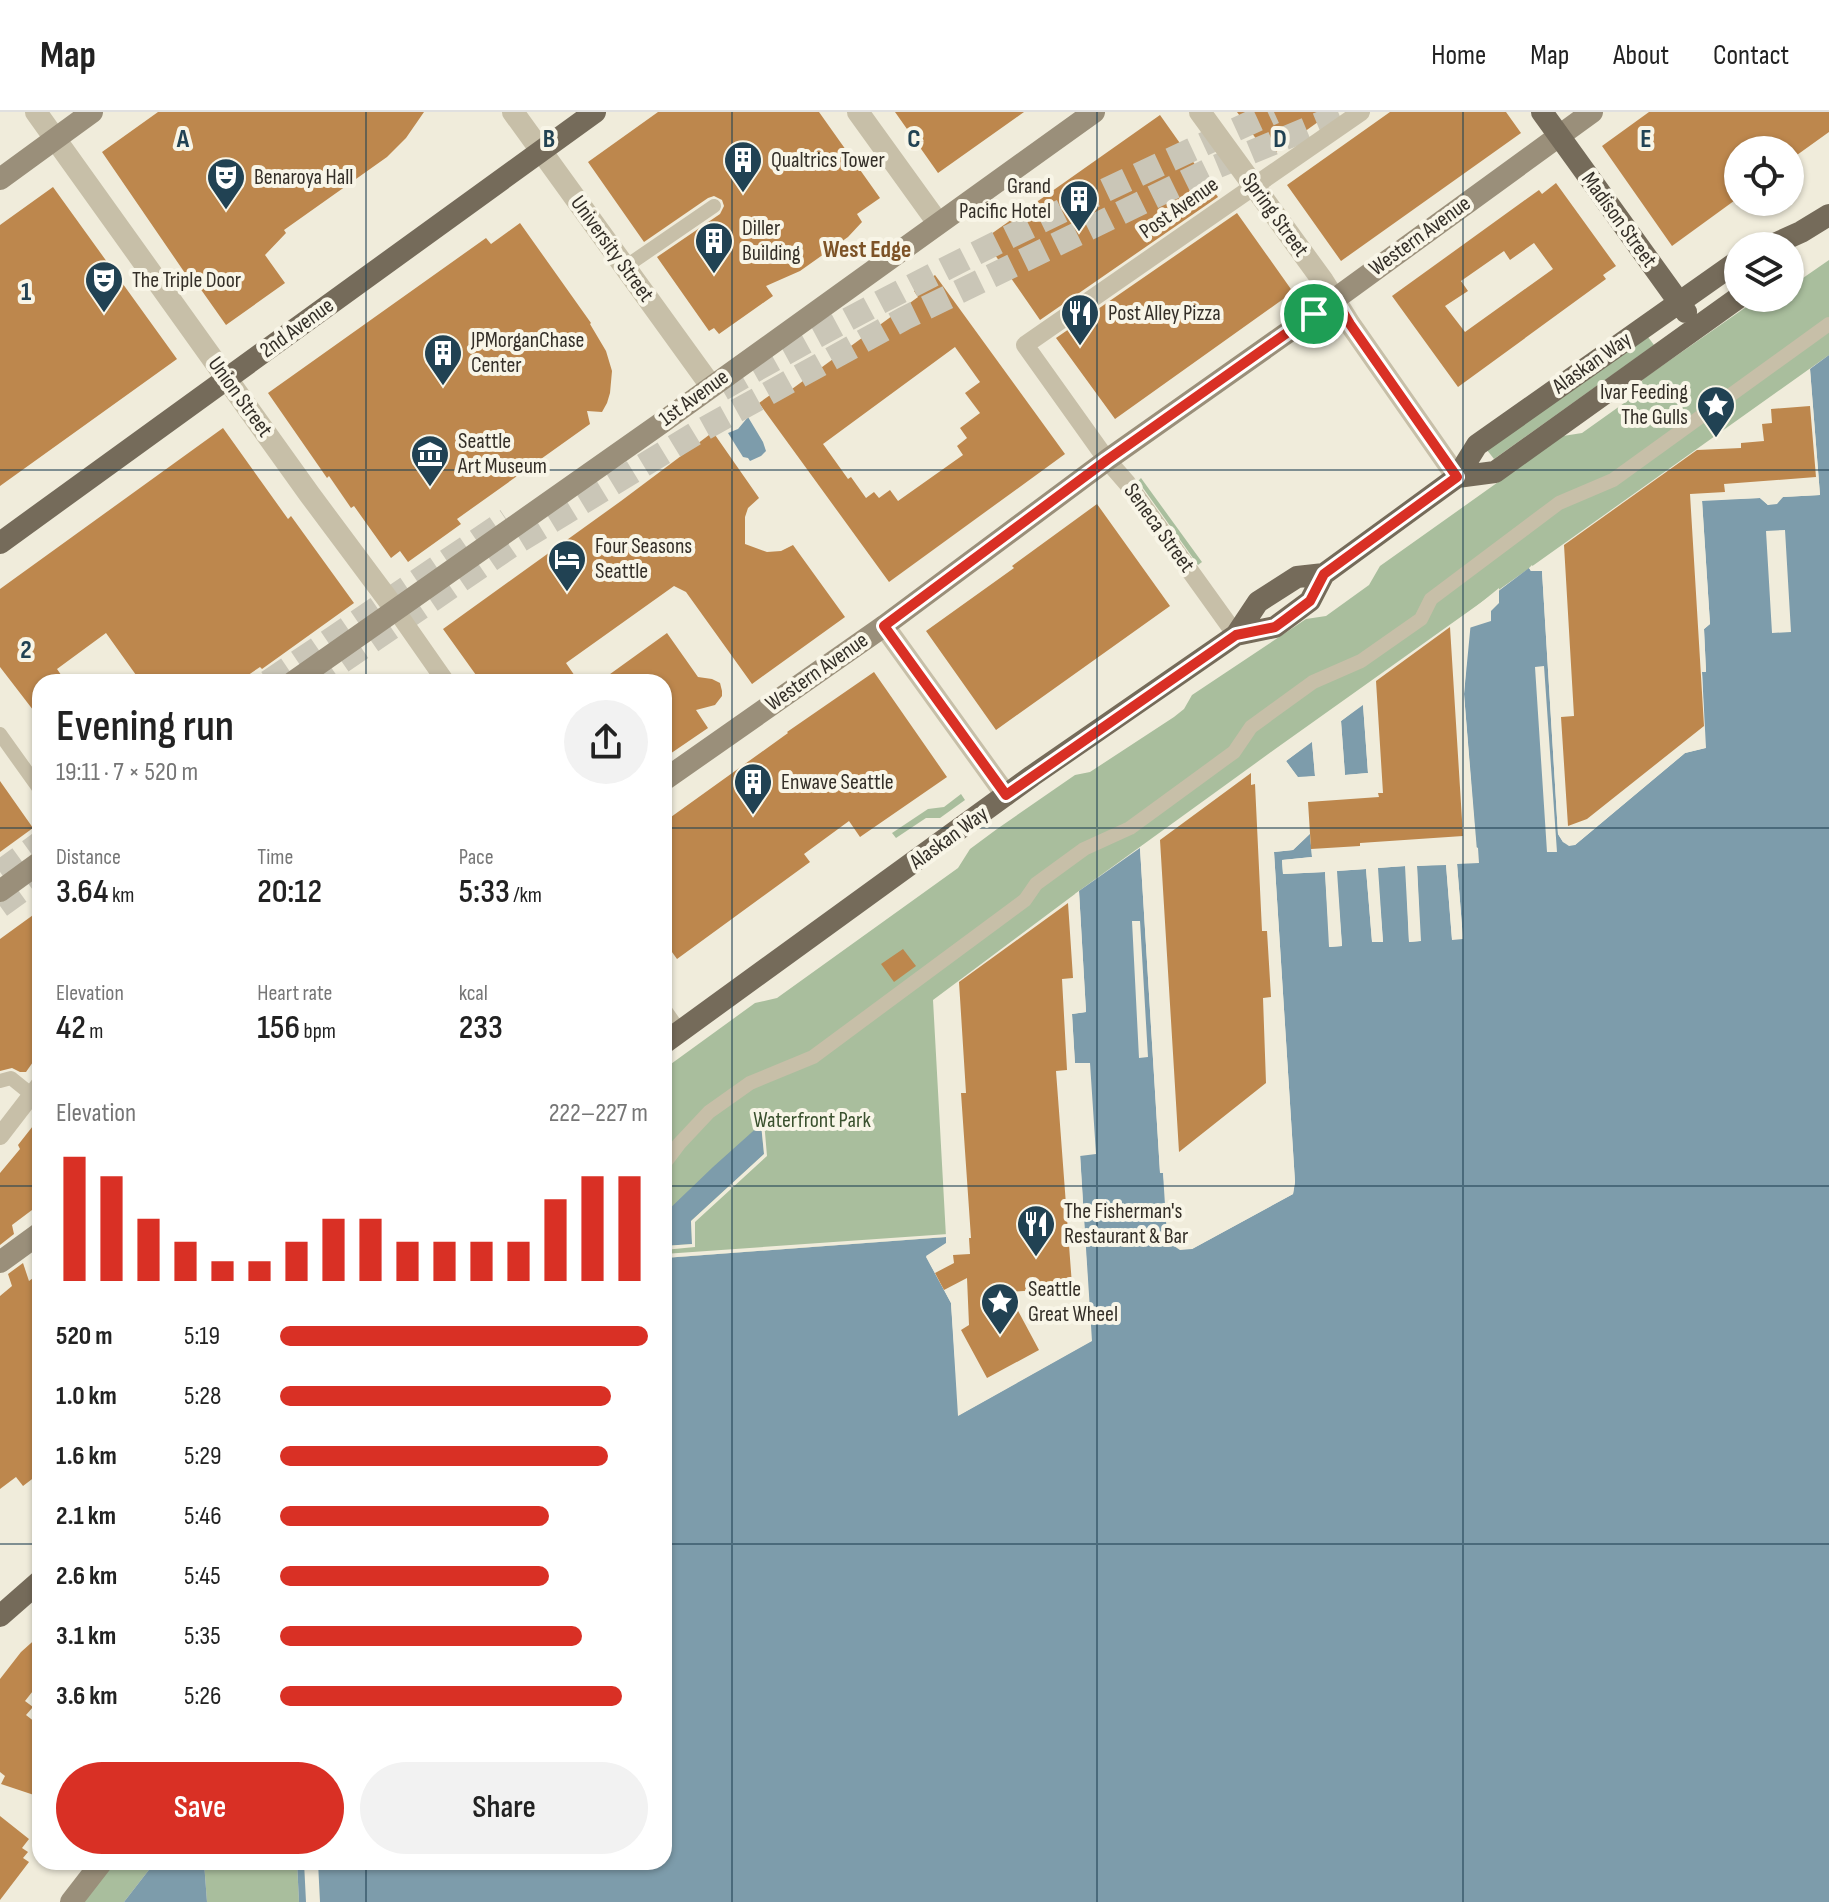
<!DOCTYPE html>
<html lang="en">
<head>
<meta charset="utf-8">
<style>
	:root { --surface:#fff; --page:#f2f2f2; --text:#222; --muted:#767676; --line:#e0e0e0; --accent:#d93025 }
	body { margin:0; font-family:"Sofia Sans Condensed",sans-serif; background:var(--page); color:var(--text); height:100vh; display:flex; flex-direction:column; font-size:30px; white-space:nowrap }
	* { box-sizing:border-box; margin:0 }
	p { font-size:26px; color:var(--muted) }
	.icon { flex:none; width:44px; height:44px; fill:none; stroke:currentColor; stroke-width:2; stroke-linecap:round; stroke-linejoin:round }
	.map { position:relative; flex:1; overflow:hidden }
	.side { position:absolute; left:32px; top:562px; width:640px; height:1196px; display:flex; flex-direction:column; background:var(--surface); border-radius:24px; box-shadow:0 2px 6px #0004 }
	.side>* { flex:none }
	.buttons { position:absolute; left:1724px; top:24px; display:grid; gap:16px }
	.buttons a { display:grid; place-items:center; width:80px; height:80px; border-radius:50%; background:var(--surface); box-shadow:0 2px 6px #0004; font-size:40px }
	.pin { position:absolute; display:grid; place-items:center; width:68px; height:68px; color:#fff; margin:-34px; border:4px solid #fff; border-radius:50%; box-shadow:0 2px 8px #0007 }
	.round { display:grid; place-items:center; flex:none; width:84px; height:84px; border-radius:42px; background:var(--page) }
	.summary { display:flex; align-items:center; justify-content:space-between; height:136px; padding:0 24px }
	h1 { font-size:44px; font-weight:600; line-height:60px }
	.stats { display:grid; grid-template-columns:repeat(3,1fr); gap:12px; height:136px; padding:8px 24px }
	.stats div { display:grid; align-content:center }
	.stats b { font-size:34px; font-weight:600 }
	.stats small { font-size:22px; font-weight:400 }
	.stats p { font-size:22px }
	.chart { height:224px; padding:16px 24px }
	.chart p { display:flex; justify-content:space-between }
	.chart svg { width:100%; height:144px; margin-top:8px; stroke:var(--accent); stroke-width:6 }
	.action { display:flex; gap:16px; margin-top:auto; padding:16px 24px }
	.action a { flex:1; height:92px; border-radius:48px; background:var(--accent); color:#fff; font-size:32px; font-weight:600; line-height:92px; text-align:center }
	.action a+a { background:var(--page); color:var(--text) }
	ul { padding:0 24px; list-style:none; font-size:26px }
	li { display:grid; grid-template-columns:128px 96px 1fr; align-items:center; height:60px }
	li i { height:20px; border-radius:10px; background:var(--accent) }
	header { display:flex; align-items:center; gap:48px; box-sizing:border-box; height:112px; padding:0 40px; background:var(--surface); border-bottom:2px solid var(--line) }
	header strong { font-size:38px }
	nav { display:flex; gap:44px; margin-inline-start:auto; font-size:28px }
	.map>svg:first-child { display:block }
	.green { fill:#a9be9d }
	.water { fill:#7d9cab }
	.pier { fill:#f0ecdb; fill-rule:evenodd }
	.building { fill:#bd874d; fill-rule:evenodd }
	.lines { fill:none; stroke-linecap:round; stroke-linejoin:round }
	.motorway-tunnel { stroke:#cac6b7; stroke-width:24; stroke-dasharray:24 12; stroke-linecap:butt }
	.pedestrian { stroke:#c7bfa8; stroke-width:14 }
	.minor { stroke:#c7bfa8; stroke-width:18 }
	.tertiary { stroke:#c7bfa8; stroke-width:22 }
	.secondary { stroke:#9a8f7a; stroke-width:22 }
	.primary { stroke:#756b5a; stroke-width:22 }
	.route-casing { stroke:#fff; stroke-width:16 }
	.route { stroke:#d93025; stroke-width:10 }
	.grid { fill:none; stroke:#214253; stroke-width:2; stroke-opacity:0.55 }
	.labels { text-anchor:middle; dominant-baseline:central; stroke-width:8; stroke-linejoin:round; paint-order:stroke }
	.poi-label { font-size:22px; fill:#342f28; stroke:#f8f5e7; text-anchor:start }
	.street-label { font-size:22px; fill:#342f28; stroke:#f8f5e7 }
	.park-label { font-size:22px; fill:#3a512e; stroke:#f8f5e7 }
	.neighbourhood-label { font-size:24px; font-weight:bold; fill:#7d5327; stroke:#f8f5e7 }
	.grid-label { font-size:26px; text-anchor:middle; font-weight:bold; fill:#214253; stroke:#f8f5e7; stroke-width:8; stroke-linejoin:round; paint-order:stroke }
</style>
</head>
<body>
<header>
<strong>Map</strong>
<nav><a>Home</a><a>Map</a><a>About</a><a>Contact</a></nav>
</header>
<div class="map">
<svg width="1829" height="1790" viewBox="0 0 1829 1790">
	<rect width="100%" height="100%" fill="#f0ecdb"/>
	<path class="green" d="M1829 148V243L1278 635 1079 779 933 888 946 1125 664 1146V957L755 891 777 886 958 756 970 737 997 717 1075 663 1090 660 1174 605 1184 597 1192 583 1306 507 1326 504 1369 473 1380 454 1563 324 1582 321 1634 284 1643 267 1759 186H1790V175Z
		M1648 225 1654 233 1494 347 1487 338Z
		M1141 366 1202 450 1198 453 1138 369Z
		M961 682 965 688 940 706H926L896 726 892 721 928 697 944 695Z
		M113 1750H155L124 1790H83Z
		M204 1750H297L299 1790H207Z"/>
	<path class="water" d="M1829 243V1790H299L297 1750H664V1146L946 1125 947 1131 926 1145 951 1191 959 1303 1091 1229 1072 902 1086 900 1079 779 1140 736 1160 1060H1163L1171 1132 1192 1137 1293 1082 1295 1070 1274 740 1293 738 1310 721 1312 745 1282 748 1283 762 1325 760 1330 835 1342 834 1336 759 1366 757 1372 829 1383 830 1377 756 1406 754 1409 830 1420 829 1417 754 1446 752 1452 827H1463L1457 751H1478L1464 582 1472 499 1529 456 1531 459H1542L1558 722 1563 730 1575 733 1685 641 1705 636 1702 560 1706 559 1704 517 1710 512 1702 388 1760 386 1768 393 1783 385 1820 383 1810 257Z
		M748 305 763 330 766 339 761 344 750 349 748 346 743 345 728 321 738 317Z
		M1363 592 1368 661 1345 663 1341 609Z
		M1312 629 1315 664 1298 666 1286 649Z
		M761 1012 764 1042 691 1109 692 1132 664 1134V1102L713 1055Z
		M155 1750H204L207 1790H124Z"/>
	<path class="pier" d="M1810 257 1820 383 1783 385 1777 392 1768 393 1760 386 1702 389 1710 512 1704 517 1706 560H1702L1706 636 1685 641 1575 733 1569 734 1563 730 1558 722 1542 459H1531L1529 456 1532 453 1533 455H1543L1546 458 1562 721 1566 727 1569 730 1573 729 1683 638 1701 633 1698 560 1701 556 1700 516 1705 510 1698 388 1702 385 1761 382 1769 389 1772 388 1782 381 1815 379 1806 260Z
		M1785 418 1791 520 1772 521 1766 419Z
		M1499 476V491L1491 499V509L1469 516 1464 582 1476 735 1478 736 1479 751 1457 752 1463 827 1452 828 1446 753 1417 754 1421 829 1409 830 1405 754 1378 756 1383 830H1372L1366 757 1337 759 1342 834 1329 835 1325 760 1283 762 1282 748 1312 745 1310 722 1293 738 1274 740 1295 1070 1293 1082 1192 1137 1180 1138 1171 1132 1167 1125 1163 1061H1160L1140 736 1143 733 1164 1057 1167 1060 1171 1123 1174 1129 1181 1134 1191 1133 1289 1079 1291 1070 1271 738 1291 735 1307 718 1311 717 1314 721 1315 748 1286 751 1287 758 1325 756 1328 757 1333 831 1337 830 1332 759 1334 755 1366 753 1369 755 1375 826H1379L1374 755 1377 752 1409 751 1413 826H1416L1413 752 1416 750 1448 749 1450 752 1456 823H1459L1453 750 1457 747H1474L1472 736 1460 582 1465 515 1467 502Z
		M1544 554 1557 740H1547L1535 555Z
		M1365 588 1367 592 1372 662 1369 665 1344 667 1341 663 1337 608 1361 589ZM1363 593 1368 661 1345 663 1341 609Z
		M1310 626 1314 625 1316 628 1319 666 1316 668 1297 669 1282 648ZM1312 630 1315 664 1298 665 1286 649Z
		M1079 779 1086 900 1072 902 1075 951H1090L1096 1042 1080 1044 1092 1229 958 1304 951 1191 926 1144 946 1131V1125L664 1146V1142L948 1122 950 1125V1134L931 1146 955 1191 962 1297 1087 1227 1068 902 1070 898 1081 897 1075 782Z
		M1132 809H1140L1148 945 1139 946Z
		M764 1009 767 1044 695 1110V1135L664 1138V1134L692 1132 691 1109 764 1042 761 1012Z
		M304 1750H318L320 1790H306Z"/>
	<path class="building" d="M158 0H424L406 26 387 45 284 118 286 121 265 143 285 171 226 213 190 162 187 164 102 40Z
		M658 0H819L880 86 857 102 862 110 848 125 800 159 766 174 773 184 719 222 714 216 709 219 657 145 720 102 724 94 722 88 714 84 708 86 644 130 588 50Z
		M895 0H1024L938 61Z
		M1237 0H1332L1269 45Z
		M1390 0H1506L1521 21 1341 149 1287 73Z
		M1649 0H1829V20L1790 48V38H1738V86L1672 134 1602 34Z
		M1160 3 1218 85 1040 208 984 127Z
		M1556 71 1616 154 1603 163 1606 167 1458 275 1392 184 1539 78 1542 82ZM1534 131 1553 157 1465 220 1445 194 1468 179 1461 169 1504 139 1510 148Z
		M53 75 177 247 0 374V113Z
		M1237 101 1293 180 1115 307 1056 226Z
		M520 111 591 211 590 212 606 239 612 259 610 281 607 291 602 300 587 299 590 312 457 407 461 412 408 450 400 439 391 446 354 394 351 396 329 364 327 366 268 281 486 126 491 132Z
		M935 163 1065 342 889 470 759 291 787 271 792 277 918 185 914 179ZM955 235 980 270 965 281 980 301 960 316 967 326 957 334 963 343 898 389 890 378 879 386 874 380 866 386 851 365 848 367 823 332Z
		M1810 294 1816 365 1724 372 1725 380 1690 382 1704 614 1587 707 1568 714 1561 605 1574 604 1564 433 1697 338 1741 336V331L1764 329 1762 312 1772 311 1771 297Z
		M223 316 288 407 291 404 354 491 262 557 260 555 238 570H141L106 521 57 557 66 570H40V607L0 555V477Z
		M713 320 759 386 748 396 745 405V432L767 440 781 439 793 433 845 505 752 572 686 480 674 474 566 551 579 570H481L443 517 621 389Z
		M1097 392 1170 494 996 618 926 519 1014 456 1012 454Z
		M1450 515 1463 724 1360 731V734L1311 737 1308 690 1379 685 1378 681H1383L1376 569Z
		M667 521 698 565 712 567 720 571 722 579V584L715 593 696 598 708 616 664 646V570H599Z
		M874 560 947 665 860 725 849 709 804 742 810 750 677 847 664 829V710L788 621 787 620Z
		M1251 661V673L1255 672 1262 819H1267L1271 885 1263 886 1266 971 1179 1040 1160 728Z
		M0 669 33 716 0 740Z
		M1068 791 1073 866 1062 867 1067 958 1056 959 1072 1173 1043 1175 1038 1178 1008 1180 1039 1238 987 1266 961 1218 969 1213 967 1166 944 1178 935 1161 954 1151 953 1143 970 1142 969 1126H971L961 981H966L959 870Z
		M40 798V940L26 960H20L12 956 0 959V827Z
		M903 837 916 854 894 870 881 852Z
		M40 1005V1092L12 1113 14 1122 0 1133V1061L20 1037 18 1033Z
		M23 1151 29 1169 40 1161V1361L23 1374 16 1365 0 1377V1184L12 1174 8 1162Z
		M40 1523V1570L25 1589 33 1595 26 1603 40 1614V1685L1 1672 5 1664 0 1660V1567L21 1540Z
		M0 1704 29 1727 22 1736 28 1740 23 1746 29 1750 0 1788Z"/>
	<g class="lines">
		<path class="motorway-tunnel" d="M722 277C901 174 1087 85 1274 0
			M268 570 507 408
			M312 570 511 434 698 320 905 206 1213 56 1348 0
			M0 760 40 731
			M0 794 40 765"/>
		<path class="pedestrian" d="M625 155 714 94
			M0 622 40 678
			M0 969 11 966 32 983
			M664 1052 679 1032 709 1000 750 971 813 945 1025 788 1036 772 1084 737 1130 716 1234 640 1251 615 1313 570 1361 549 1421 507 1431 487 1559 391 1613 368 1829 212"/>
		<path class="minor" d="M395 497 446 570
			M1236 523 1127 371 1107 348 1025 233 1361 0
			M664 900 678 920
			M0 1024 40 972"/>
		<path class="tertiary" d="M36 0 310 383 395 497
			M513 0 711 274
			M858 0 938 111
			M1200 0 1323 169 1350 212 1457 365
			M884 514 1006 683"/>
		<path class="secondary" d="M0 67 92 0
			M293 570 660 312 1094 0
			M664 668 884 514 1107 348 1335 187 1592 0
			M0 779 40 750
			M0 1150 40 1121
			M71 1790 102 1750"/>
		<path class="primary" d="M1542 0 1686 200
			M1770 134 1801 120 1829 103
			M1457 365 1495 360 1738 186
			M0 431 595 0
			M1236 523 1275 515 1310 489 1324 462 1457 365 1477 333 1738 149
			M664 931 1032 664 1236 523 1258 490 1297 465 1324 462
			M0 1504 40 1469"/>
	</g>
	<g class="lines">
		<defs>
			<path id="route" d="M1335 187 1350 212 1457 365 1324 462 1310 489 1286 507 1275 515 1236 523 1006 683 884 514 1107 348Z"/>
		</defs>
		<use href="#route" class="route-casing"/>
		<use href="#route" class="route"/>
	</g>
	<path class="grid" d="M366 0V570M732 0V1790M1097 0V1790M1463 0V1790M0 358H1829M0 716H40M664 716H1829M0 1074H40M664 1074H1829M0 1432H40M664 1432H1829M366 1750V1790"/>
	<defs>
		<symbol id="building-pin" viewBox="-11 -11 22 30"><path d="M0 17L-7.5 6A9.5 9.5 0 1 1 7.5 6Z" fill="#214253" stroke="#f8f5e7"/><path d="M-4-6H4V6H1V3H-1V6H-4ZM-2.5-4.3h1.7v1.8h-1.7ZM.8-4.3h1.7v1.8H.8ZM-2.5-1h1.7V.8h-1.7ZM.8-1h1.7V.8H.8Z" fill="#fff"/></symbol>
		<symbol id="theatre-pin" viewBox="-11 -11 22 30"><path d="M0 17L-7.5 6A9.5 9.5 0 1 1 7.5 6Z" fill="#214253" stroke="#f8f5e7"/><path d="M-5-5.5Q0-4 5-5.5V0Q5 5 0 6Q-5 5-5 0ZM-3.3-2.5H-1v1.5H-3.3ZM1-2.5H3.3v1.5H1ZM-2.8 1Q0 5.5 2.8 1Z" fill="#fff"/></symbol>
		<symbol id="restaurant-pin" viewBox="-11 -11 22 30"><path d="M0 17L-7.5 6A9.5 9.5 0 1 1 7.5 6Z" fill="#214253" stroke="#f8f5e7"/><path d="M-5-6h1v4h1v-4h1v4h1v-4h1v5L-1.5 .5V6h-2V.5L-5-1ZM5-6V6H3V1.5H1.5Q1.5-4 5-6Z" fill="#fff"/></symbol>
		<symbol id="sight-pin" viewBox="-11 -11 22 30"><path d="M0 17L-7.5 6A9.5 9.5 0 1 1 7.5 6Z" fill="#214253" stroke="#f8f5e7"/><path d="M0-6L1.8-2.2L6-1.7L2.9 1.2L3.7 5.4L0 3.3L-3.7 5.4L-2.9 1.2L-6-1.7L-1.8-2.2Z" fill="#fff"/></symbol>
		<symbol id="museum-pin" viewBox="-11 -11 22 30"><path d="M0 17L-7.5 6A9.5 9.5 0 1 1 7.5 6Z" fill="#214253" stroke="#f8f5e7"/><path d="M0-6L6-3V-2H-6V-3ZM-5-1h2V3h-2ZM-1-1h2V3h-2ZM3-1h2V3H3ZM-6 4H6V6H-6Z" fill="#fff"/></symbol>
		<symbol id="hotel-pin" viewBox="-11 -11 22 30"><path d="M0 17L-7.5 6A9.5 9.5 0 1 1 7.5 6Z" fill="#214253" stroke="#f8f5e7"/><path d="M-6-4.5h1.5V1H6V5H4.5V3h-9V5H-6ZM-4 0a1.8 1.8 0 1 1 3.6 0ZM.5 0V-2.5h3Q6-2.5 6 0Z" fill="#fff"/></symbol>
	</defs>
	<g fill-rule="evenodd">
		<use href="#building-pin" x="721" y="26" width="44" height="60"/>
		<use href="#theatre-pin" x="204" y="43" width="44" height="60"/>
		<use href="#building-pin" x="1057" y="65" width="44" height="60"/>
		<use href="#building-pin" x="692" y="107" width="44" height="60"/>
		<use href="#theatre-pin" x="82" y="146" width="44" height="60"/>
		<use href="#restaurant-pin" x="1058" y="179" width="44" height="60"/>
		<use href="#building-pin" x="421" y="219" width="44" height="60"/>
		<use href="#sight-pin" x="1694" y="271" width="44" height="60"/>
		<use href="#museum-pin" x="408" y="320" width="44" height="60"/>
		<use href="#hotel-pin" x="545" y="425" width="44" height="60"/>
		<use href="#building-pin" x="731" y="648" width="44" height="60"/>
		<use href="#restaurant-pin" x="1014" y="1090" width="44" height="60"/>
		<use href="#sight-pin" x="978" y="1168" width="44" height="60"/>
	</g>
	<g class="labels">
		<g class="poi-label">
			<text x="771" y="48">Qualtrics Tower</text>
			<text x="254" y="65">Benaroya Hall</text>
			<text x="1051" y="74" text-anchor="end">Grand<tspan x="1051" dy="25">Pacific Hotel</tspan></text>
			<text x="742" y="116">Diller<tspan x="742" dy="25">Building</tspan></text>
			<text x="132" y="168">The Triple Door</text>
			<text x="1108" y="201">Post Alley Pizza</text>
			<text x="471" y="228">JPMorganChase<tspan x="471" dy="25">Center</tspan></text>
			<text x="1688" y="280" text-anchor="end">Ivar Feeding<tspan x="1688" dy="25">The Gulls</tspan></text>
			<text x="458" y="329">Seattle<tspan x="458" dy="25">Art Museum</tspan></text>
			<text x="595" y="434">Four Seasons<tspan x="595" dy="25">Seattle</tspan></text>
			<text x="781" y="670">Enwave Seattle</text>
			<text x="1064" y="1099">The Fisherman's<tspan x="1064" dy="25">Restaurant &amp; Bar</tspan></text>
			<text x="1028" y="1177">Seattle<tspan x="1028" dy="25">Great Wheel</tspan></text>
		</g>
		<g class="street-label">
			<text transform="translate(1179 96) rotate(-35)">Post Avenue</text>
			<text transform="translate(1275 103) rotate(54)">Spring Street</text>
			<text transform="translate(1619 108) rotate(54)">Madison Street</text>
			<text transform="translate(1420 124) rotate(-36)">Western Avenue</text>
			<text transform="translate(612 137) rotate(54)">University Street</text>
			<text transform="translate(297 216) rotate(-36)">2nd Avenue</text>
			<text transform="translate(1592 251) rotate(-35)">Alaskan Way</text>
			<text transform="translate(240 285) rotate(54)">Union Street</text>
			<text transform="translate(694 286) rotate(-36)">1st Avenue</text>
			<text transform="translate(1159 416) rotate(54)">Seneca Street</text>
			<text transform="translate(817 560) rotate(-35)">Western Avenue</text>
			<text transform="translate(949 726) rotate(-36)">Alaskan Way</text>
		</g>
		<g class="park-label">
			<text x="812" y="1008">Waterfront Park</text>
		</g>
		<g class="neighbourhood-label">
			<text x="867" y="137">West Edge</text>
		</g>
	</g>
	<g class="grid-label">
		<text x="183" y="35">A</text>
		<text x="549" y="35">B</text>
		<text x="914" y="35">C</text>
		<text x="1280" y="35">D</text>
		<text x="1646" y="35">E</text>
		<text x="26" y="188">1</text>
		<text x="26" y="546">2</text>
	</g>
</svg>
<div class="buttons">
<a><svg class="icon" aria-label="locate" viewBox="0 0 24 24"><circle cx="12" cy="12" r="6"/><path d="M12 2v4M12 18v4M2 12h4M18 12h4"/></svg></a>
<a><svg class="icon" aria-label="layers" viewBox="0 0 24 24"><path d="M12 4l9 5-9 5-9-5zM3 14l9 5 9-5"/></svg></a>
</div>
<div class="pin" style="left:1314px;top:202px;background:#1e9e55"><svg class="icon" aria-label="arrive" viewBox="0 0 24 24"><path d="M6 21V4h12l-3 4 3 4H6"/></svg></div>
<section class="side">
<div class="summary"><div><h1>Evening run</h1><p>19:11 · 7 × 520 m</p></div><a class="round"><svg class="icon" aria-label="share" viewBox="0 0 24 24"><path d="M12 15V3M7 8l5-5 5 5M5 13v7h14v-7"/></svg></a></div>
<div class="stats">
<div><p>Distance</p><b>3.64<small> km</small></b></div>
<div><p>Time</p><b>20:12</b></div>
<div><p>Pace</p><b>5:33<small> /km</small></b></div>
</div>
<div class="stats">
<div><p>Elevation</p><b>42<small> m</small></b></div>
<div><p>Heart rate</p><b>156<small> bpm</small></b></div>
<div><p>kcal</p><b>233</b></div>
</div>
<div class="chart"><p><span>Elevation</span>222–227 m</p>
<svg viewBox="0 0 160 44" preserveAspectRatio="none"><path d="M5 44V6M15 44V12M25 44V25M35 44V32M45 44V38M55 44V38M65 44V32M75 44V25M85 44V25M95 44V32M105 44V32M115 44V32M125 44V32M135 44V19M145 44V12M155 44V12"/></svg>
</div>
<ul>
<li><b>520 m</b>5:19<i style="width:100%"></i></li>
<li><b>1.0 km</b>5:28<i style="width:90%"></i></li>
<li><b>1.6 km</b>5:29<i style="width:89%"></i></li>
<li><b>2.1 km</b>5:46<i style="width:73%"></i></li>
<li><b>2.6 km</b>5:45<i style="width:73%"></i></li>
<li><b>3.1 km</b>5:35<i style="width:82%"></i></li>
<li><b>3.6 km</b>5:26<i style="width:93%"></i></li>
</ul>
<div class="action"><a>Save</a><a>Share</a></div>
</section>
</div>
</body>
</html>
